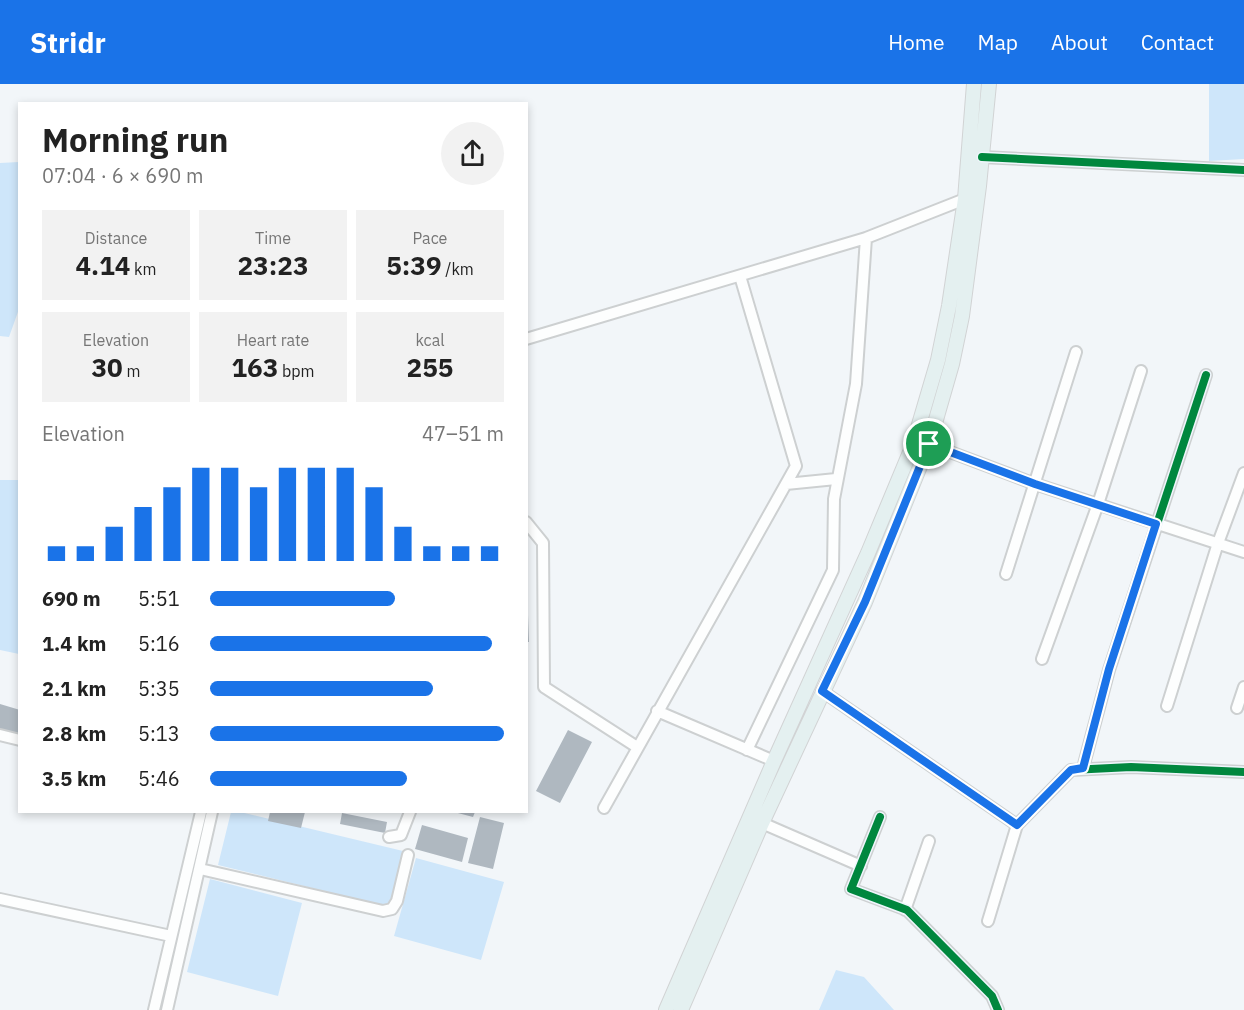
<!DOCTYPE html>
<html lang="en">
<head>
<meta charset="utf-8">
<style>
	:root { --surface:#fff; --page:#f2f2f2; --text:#222; --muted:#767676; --accent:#1a73e8 }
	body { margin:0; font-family:"IBM Plex Sans",sans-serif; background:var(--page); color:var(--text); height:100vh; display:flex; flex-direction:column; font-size:22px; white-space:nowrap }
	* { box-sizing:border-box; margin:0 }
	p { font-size:20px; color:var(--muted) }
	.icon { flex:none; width:33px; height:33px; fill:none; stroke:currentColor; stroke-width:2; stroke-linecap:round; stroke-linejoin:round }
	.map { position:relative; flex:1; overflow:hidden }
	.drawer { position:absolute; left:18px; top:18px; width:510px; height:711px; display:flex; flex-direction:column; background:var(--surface); border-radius:0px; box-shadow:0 3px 9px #0003 }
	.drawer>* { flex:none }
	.pin { position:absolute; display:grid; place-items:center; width:51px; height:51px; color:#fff; margin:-26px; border:3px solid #fff; border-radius:50%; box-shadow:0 2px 6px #0007 }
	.round { display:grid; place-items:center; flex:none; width:63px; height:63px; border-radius:32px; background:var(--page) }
	.summary { display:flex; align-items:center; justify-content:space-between; height:102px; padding:0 24px }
	h1 { font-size:33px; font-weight:700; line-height:45px }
	.stats { display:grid; grid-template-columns:repeat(3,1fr); gap:9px; height:102px; padding:6px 24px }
	.stats div { display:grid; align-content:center; border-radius:0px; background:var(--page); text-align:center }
	.stats b { font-size:26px; font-weight:700 }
	.stats small { font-size:16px; font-weight:400 }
	.stats p { font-size:16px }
	.chart { height:168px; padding:12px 24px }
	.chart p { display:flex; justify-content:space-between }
	.chart svg { width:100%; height:108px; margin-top:6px; stroke:var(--accent); stroke-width:6 }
	ul { padding:0 24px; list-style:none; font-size:20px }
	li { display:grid; grid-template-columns:96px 72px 1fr; align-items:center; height:45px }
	li i { height:15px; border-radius:8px; background:var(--accent) }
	header { display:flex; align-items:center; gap:36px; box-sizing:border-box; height:84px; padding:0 30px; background:var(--accent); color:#fff }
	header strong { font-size:28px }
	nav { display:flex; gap:33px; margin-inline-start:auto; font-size:21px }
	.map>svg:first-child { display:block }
	.green { fill:#cee6fa }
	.building { fill:#afb8c0 }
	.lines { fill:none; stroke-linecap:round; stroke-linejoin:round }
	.minor-casing { stroke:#cdd0d1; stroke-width:14 }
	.major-casing { stroke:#d1d3d4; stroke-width:16 }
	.minor { stroke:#fdfefe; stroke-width:10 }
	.major { stroke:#e4f0f0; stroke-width:14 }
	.cycleway-casing { stroke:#eff6fc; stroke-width:11 }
	.cycleway { stroke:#00873e; stroke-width:8 }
	.route-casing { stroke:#fff; stroke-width:12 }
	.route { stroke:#1a73e8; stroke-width:8 }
</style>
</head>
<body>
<header>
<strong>Stridr</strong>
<nav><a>Home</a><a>Map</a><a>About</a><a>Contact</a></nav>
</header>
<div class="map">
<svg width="1244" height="926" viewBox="0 0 1244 926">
	<rect width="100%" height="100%" fill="#f2f6f9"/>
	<path class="green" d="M1209 0H1244V75L1209 77Z
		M19 78V225L9 253 0 252V79Z
		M0 396H19V570L0 566Z
		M231 728H240L403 767 389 823 218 781Z
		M416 774 504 798 481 876 394 852Z
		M210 795 302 819 278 912 187 888Z
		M836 886 864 893 894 926H819Z"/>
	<path class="building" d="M526 531H528L529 558H526Z
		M0 620 20 626V652L0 646Z
		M568 646 592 658 560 719 536 707Z
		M270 728H305L301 744 268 737Z
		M454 728H475L473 733Z
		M342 729 387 738 385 749 340 740Z
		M480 733 504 739 493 785 468 779Z
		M422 741 468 754 462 778 415 765Z"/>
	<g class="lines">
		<defs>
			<path id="minor" d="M982 73 1244 86
				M526 255 866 154 965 115
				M929 360 1035 400 1244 468
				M786 400 836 395
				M526 438 543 459 544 603 637 663
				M1006 490 1076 268
				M1042 575 1098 420 1141 287
				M822 607 1017 741 1071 686 1131 683 1244 688
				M1167 622 1218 459 1244 389
				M1237 624 1244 603
				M657 627 774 677
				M0 651 20 656
				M747 666 833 486 834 415 856 300 866 154
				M1083 684 1109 586 1206 291
				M604 724 796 382 740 192
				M880 733 851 805 907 826 992 912 998 926
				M762 739 861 782
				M389 753 401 751 410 728
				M200 785 383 827 392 825 397 817 408 771
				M0 815 171 852
				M905 826 929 757
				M988 837 1017 741
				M154 926 201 728
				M167 926 212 728"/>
			<path id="major" d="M666 926 774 677 868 469 913 361 938 276 949 222 965 115 974 0
				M681 926 762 739 865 518 929 360 952 280 962 232 979 102 989 0"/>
		</defs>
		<use href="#minor" class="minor-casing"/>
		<use href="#major" class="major-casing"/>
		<use href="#minor" class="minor"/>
		<use href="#major" class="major"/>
		<defs>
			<path id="cycleway" d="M982 73 1244 86
				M822 607 1017 741 1071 686 1131 683 1244 688
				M1083 684 1109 586 1206 291
				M880 733 851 805 907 826 992 912 998 926"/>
		</defs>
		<use href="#cycleway" class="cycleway-casing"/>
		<use href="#cycleway" class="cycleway"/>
	</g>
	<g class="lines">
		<defs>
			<path id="route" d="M929 360 1035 400 1156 440 1109 585 1083 684 1071 686 1017 741 822 607 865 518Z"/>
		</defs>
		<use href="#route" class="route-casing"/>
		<use href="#route" class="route"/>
	</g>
</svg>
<div class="pin" style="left:929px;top:360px;background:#1e9e55"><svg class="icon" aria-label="arrive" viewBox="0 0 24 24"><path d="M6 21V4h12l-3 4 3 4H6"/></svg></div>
<section class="drawer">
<div class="summary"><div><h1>Morning run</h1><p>07:04 · 6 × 690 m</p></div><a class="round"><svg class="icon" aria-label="share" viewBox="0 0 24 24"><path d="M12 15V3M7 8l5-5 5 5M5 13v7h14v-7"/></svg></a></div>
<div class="stats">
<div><p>Distance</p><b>4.14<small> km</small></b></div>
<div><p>Time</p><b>23:23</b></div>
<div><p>Pace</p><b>5:39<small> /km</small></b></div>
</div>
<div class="stats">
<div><p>Elevation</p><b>30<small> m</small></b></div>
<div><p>Heart rate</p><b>163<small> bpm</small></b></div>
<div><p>kcal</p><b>255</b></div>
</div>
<div class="chart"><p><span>Elevation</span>47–51 m</p>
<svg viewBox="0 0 160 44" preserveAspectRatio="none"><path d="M5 44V38M15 44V38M25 44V30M35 44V22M45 44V14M55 44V6M65 44V6M75 44V14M85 44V6M95 44V6M105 44V6M115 44V14M125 44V30M135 44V38M145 44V38M155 44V38"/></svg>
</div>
<ul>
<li><b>690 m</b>5:51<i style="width:63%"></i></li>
<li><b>1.4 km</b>5:16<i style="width:96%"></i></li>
<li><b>2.1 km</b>5:35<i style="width:76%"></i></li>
<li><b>2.8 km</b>5:13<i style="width:100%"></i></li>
<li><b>3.5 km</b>5:46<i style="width:67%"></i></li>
</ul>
</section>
</div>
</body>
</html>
